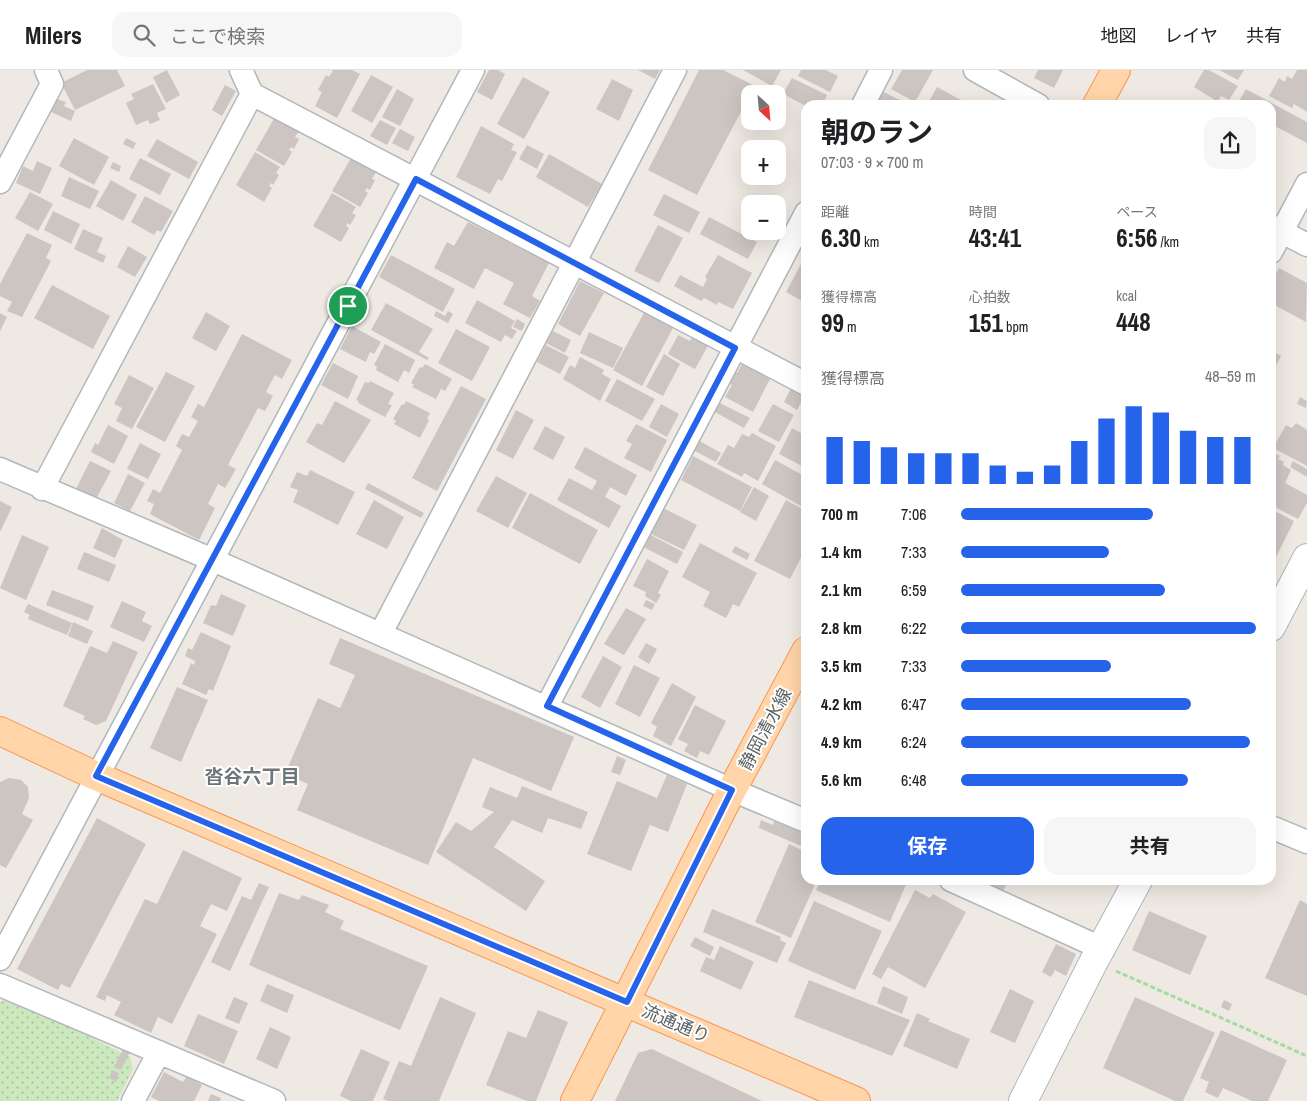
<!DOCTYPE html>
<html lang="ja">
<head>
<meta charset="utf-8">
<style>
	:root { --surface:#fff; --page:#f6f6f6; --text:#202124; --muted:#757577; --line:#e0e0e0; --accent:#2563eb }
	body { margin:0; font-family:"Archivo Narrow","Noto Sans JP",sans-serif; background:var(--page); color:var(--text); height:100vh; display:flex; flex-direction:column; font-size:19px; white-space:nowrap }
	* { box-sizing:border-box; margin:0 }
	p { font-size:16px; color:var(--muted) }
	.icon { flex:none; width:28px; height:28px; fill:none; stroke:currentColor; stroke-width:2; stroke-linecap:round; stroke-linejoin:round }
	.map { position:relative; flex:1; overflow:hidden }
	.details { position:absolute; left:801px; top:30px; width:475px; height:785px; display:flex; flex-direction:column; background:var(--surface); border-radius:15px; box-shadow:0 5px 20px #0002 }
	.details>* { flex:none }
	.needle { width:32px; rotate:154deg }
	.fabs { position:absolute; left:741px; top:15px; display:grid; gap:10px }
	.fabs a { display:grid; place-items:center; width:45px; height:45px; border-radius:10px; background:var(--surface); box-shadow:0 5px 20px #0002; font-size:25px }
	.pin { position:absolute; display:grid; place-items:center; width:42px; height:42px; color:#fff; margin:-21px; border:2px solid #fff; border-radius:50%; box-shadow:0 1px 5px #0007 }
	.round { display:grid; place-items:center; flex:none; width:52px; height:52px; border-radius:15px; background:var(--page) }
	.headline { display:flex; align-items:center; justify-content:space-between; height:85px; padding:0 20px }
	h1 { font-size:28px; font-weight:700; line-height:38px }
	.stats { display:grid; grid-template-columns:repeat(3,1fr); gap:8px; height:85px; padding:5px 20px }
	.stats div { display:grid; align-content:center }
	.stats b { font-size:25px; font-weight:700 }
	.stats small { font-size:14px; font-weight:400 }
	.stats p { font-size:14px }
	.chart { height:140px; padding:10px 20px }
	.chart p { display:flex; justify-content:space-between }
	.chart svg { width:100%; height:90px; margin-top:5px; stroke:var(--accent); stroke-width:6 }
	.primary-button { display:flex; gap:10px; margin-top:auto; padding:10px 20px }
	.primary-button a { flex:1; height:58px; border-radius:15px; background:var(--accent); color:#fff; font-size:20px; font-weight:700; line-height:58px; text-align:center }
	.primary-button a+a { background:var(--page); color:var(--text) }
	ul { padding:0 20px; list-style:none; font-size:16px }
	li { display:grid; grid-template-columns:80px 60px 1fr; align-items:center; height:38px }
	li i { height:12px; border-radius:6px; background:var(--accent) }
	header { display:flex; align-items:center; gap:30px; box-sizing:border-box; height:70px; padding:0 25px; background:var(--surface); border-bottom:1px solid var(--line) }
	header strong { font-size:24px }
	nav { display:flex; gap:28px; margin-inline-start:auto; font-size:18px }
	.search { width:350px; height:45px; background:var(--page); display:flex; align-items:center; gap:12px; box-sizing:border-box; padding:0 18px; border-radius:15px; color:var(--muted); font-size:19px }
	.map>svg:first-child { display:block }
	.grass { fill:url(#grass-dots) }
	.building { fill:#ccc5c2 }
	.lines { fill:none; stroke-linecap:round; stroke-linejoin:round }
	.minor-casing { stroke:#b1b7ba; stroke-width:25 }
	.tertiary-casing { stroke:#b1b7ba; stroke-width:30 }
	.primary-casing { stroke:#fc944f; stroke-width:30 }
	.path { stroke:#a4dca0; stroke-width:3; stroke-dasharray:5 2.5; stroke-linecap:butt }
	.minor { stroke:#fff; stroke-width:22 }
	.tertiary { stroke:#fff; stroke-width:28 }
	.primary { stroke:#ffd5a9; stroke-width:28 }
	.route-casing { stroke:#fff; stroke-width:10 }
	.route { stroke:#2563eb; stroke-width:6 }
	.labels { text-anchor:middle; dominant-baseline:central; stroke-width:4; stroke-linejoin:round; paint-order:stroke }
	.street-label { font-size:18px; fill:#5b6365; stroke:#fff }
	.neighbourhood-label { font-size:19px; font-weight:bold; fill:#6c7577; stroke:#fff }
</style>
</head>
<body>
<header>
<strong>Milers</strong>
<div class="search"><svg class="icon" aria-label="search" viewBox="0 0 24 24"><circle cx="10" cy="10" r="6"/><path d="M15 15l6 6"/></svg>ここで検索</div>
<nav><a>地図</a><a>レイヤ</a><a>共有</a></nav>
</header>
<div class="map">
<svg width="1307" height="1031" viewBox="0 0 1307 1031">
	<defs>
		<pattern id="grass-dots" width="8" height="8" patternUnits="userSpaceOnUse" patternTransform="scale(1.25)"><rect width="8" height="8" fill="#cce9be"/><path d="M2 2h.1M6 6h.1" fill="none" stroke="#a9c09e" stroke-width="1.8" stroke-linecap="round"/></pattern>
	</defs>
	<rect width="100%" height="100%" fill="#efe9e3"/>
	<path class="grass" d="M10 927 130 987 133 999 117 1031H0V932Z"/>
	<path class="building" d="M87 0H117L125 16 75 40 61 13Z
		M167 0 180 25 166 33 153 7Z
		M333 0H352L360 4 337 48 315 36 322 22 318 20 326 5 329 7Z
		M489 0H498L505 4 492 30 477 22Z
		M638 0H660L655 9Z
		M699 0H723L753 15 751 20 758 24H750V36L745 34 697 125 648 100Z
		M743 0H781L772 16Z
		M801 0H826L838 6 830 22 798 6Z
		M902 0H933L915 32 891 19Z
		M1038 0H1063L1054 18 1034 8Z
		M1204 0H1209L1238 16 1229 30 1221 26 1218 32 1194 17Z
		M1219 0H1244L1238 10Z
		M1297 0H1307V42L1294 34 1292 38 1269 26 1279 8 1285 12 1287 6 1292 9Z
		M371 5 393 17 372 53 351 41Z
		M523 7 550 22 524 69 497 54Z
		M792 8 827 25 823 35 806 36 783 24Z
		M612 9 633 20 619 51 596 39Z
		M153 14 166 39 157 43 160 50 150 54 148 50 136 55 126 33 134 29 131 24Z
		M225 15 236 21 222 46 212 40Z
		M937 17 961 30 958 35H927Z
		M397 19 414 29 400 56 382 47Z
		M1246 19 1307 52V73L1271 54V35H1237Z
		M884 22 909 35 877 33Z
		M57 29 66 32 64 36 75 41 71 51 51 42Z
		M275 47 299 61 295 67 299 69 294 79 291 77 289 80 292 82 284 96 256 80Z
		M380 50 396 58 387 75 370 66Z
		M481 56 514 74 511 80 517 82 502 111 498 109 490 124 456 107Z
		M400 59 415 67 408 81 392 73Z
		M74 68 109 87 94 115 59 96Z
		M126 68 136 73 133 79 123 74Z
		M157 69 198 92 189 109 147 86Z
		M527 75 544 84 537 99 519 89Z
		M255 82 280 97 276 103 279 105 273 115 271 113 269 116 272 118 264 132 236 115Z
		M549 84 602 114 588 137 536 107Z
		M140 88 171 104 160 125 129 109Z
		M351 88 376 102 372 109 375 110 370 120 367 118 365 121 368 123 360 137 332 121Z
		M37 91 52 98 40 124 16 113 23 96 33 101Z
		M113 92 121 96 119 102 110 98Z
		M69 107 99 121 90 139 61 126Z
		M111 110 137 125 123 151 96 136Z
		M30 122 53 134 38 161 15 148Z
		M332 123 356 137 352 143 356 145 350 155 348 153 346 156 349 158 341 172 313 156Z
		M664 124 700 142 689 163 653 145Z
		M145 126 173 141 161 162 157 160 154 165 131 152Z
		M53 141 80 154 71 174 44 160Z
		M709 147 757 172 748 189 700 164Z
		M468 152 549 193 532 226 540 231 530 248 503 234 514 213 485 198 474 219 434 198 447 172 454 176Z
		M658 155 683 168 659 213 634 201Z
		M83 159 103 168 97 182 106 186 103 193 74 179Z
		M27 163 52 175 46 188 51 191 22 247 7 241 12 232 0 226V214Z
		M128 176 147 187 135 207 117 197Z
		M391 185 455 219 443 242 379 207Z
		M718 185 752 203 733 239 718 232 717 235 704 228 701 231 674 216 680 205 703 217 707 209 705 207Z
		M801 194 806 197V233L786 222Z
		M1279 198 1307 213 1306 252 1271 233V212Z
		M580 211 604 223 580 266 558 254Z
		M52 215 110 246 93 279 34 248Z
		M477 230 515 251 511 258 517 261 512 269 505 265 501 272 465 253Z
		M386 233 433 259 419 282 429 288 427 290 371 260Z
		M436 241 445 246 448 241 453 244 448 253 434 246Z
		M645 241 674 256 642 316 613 300Z
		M206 242 230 256 216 281 192 268Z
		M0 243 7 247 0 261Z
		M517 249 525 254 522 261 513 257Z
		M352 256 381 272 374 284 370 282 366 292 340 279Z
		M456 259 490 277 472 311 438 293Z
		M553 261 571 270 565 283 546 273Z
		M589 262 623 278 613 298 580 283Z
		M242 264 292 290 282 309 275 305 266 322 273 326 265 341 258 338 228 395 236 399 225 418 218 414 208 434 215 438 199 470 150 444 154 434 147 431 153 419 160 423 182 380 176 376 182 364 189 367 198 351 191 347 198 334 204 337Z
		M678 265 690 271 693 265 709 274 695 299 668 284Z
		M385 274 415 290 409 303 404 300 398 312 376 300 377 297 374 295Z
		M546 275 569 287 560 304 537 292Z
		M1271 280 1281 286 1271 305Z
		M664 284 680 294 663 326 646 317Z
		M580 287 604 300 602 304 611 309 600 331 563 309 570 295 575 298Z
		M333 293 358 306 348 329 321 315Z
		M425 294 452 309 445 321 441 319 436 329 412 317 414 315 411 313 420 297 422 298Z
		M742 294 770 309 753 342 725 327 732 315 728 312 734 301 737 303Z
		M166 302 195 316 165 372 136 357Z
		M129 305 154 318 132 359 116 351 122 338 114 334Z
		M617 309 655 329 642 351 605 331Z
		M370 311 394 323 388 334 392 335 385 347 358 333 359 331 356 330 365 312 369 313Z
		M461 316 486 329 437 421 412 408Z
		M791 318 805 325 797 340 784 332Z
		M1300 327 1307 331 1306 338 1297 334Z
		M335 331 371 350 344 393 306 372 317 353 322 355Z
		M406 331 430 343 427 349 429 350 420 368 394 354 396 351 393 349 402 334 404 335Z
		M716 331 750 348 744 358 711 340Z
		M661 334 679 344 667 367 649 357Z
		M773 334 794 345 779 372 758 361Z
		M516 340 534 350 513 389 496 380Z
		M1296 353 1307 360V396L1273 378 1286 355 1292 358Z
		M636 354 667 370 651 402 624 388 632 374 626 371Z
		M108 355 128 366 114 394 91 382 95 373 98 375Z
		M545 356 565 367 553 390 533 379Z
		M792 358 806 366V398L779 384Z
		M752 363 776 376 758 411 744 403 742 407 717 394 728 375 734 378 742 364 749 367Z
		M698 370 721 383 716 392 693 380Z
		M140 373 161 384 148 409 127 399Z
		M585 377 637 405 626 426 610 417 605 427 621 436 609 458 557 430 569 408 592 420 597 411 574 398Z
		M1271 381 1280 386 1278 389 1284 392 1283 395 1291 400 1285 413 1307 425V433L1298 449 1271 435Z
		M693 386 752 417 740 441 681 410Z
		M775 390 806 407V439L762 414Z
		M90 391 111 401 96 429 76 419Z
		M1293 391 1307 399V407L1290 397Z
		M310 400 355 422 338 455 293 432 298 420 290 417 297 402 307 406Z
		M128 404 145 413 130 441 114 433Z
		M496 406 527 423 508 458 476 441Z
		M368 413 424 443 421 448 365 419Z
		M754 417 769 426 756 451 740 442Z
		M530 423 598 460 580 494 512 458Z
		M374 430 404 447 387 479 356 464Z
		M786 430 806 441V478L790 509 754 491Z
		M0 431 12 437 0 462Z
		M661 437 697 455 684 480 647 462Z
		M1271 439 1294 451 1274 491 1271 489Z
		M102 458 123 470 115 488 93 478Z
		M647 463 683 482 677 494 641 476Z
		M22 465 49 477 26 530 0 518Z
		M700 473 757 503 739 537 733 534 726 548 703 536 710 522 682 507Z
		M735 476 750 484 747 490 732 482Z
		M84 482 116 495 109 512 77 499Z
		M647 489 669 501 658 523 661 525 656 533 645 526 646 522 633 516Z
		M52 520 94 536 88 551 46 535Z
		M221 524 246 535 233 566 203 553 211 535 216 536Z
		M646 530 655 534 652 540 643 536Z
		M122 531 146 542 142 551 152 556 144 572 110 557Z
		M28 534 72 553 67 565 28 549 30 545 24 542Z
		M626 538 646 549 624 585 604 574Z
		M73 552 93 561 87 574 68 566Z
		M201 562 231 576 213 621 209 619 206 625 182 614 191 593 194 595 195 591 185 586 188 578 192 580Z
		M340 568 574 667 551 721 473 688 428 795 297 740 308 714 285 704 318 628 340 638 355 605 329 594Z
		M113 571 138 582 106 651 96 655 83 649 85 646 63 636 90 576 107 583Z
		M646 573 657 579 649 594 638 587Z
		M603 586 622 597 600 638 581 627Z
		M634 595 660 608 640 647 615 634Z
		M672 613 696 627 671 676 653 666 657 657 651 653Z
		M177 617 208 630 181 692 150 678Z
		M695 635 726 651 709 685 700 681 697 688 684 681 688 674 678 669Z
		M617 686 626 690 620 705 611 702Z
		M667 705 687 714 668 762 650 755 631 801 587 784 617 711 657 728Z
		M9 708 21 710 28 717 29 728 22 744 33 750 6 798 0 795V712Z
		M522 716 588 742 581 759 548 748 542 763 512 750 494 777 545 811 526 841 436 782 456 752 471 761 494 742 482 737 490 717 517 728Z
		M97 748 146 774 70 918 61 914 58 920 17 899Z
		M761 750 773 755 774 751 806 764V778L759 758Z
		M789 774 806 782V810H817L791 868 755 852Z
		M183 780 242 808 227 841 211 834 200 856 217 864 172 954 158 947 151 963 114 945 121 932 107 925 105 931 96 927 145 829 157 834Z
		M820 810H908L890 852 816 820Z
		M988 810H1009L1003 821 986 813Z
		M259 813 269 817 230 901 211 892 242 826 251 830Z
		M915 820 930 828 933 824 966 842 925 918 888 897 881 909 872 904Z
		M279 823 299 830 302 825 329 835 325 842 344 851 340 859 428 896 400 960 249 895Z
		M1300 830 1307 834V926L1265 908Z
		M814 831 882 861 855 920 788 891Z
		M712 839 781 867 780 870 786 873 777 893 703 862Z
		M1149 841 1207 866 1190 905 1132 880Z
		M695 867 714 877 710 886 690 876Z
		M1056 874 1076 884 1066 906 1055 900 1051 907 1042 902Z
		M720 876 754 892 741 920 700 901 706 887 714 890Z
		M809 910 910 950 892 986 794 947Z
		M267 914 294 925 287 943 260 931Z
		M883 916 908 927 902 944 877 933Z
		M1010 919 1034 931 1015 973 990 962Z
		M234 927 248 933 239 954 225 948Z
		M440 927 476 943 439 1031H389L383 1029 399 991 411 996Z
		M1135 927 1215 963 1183 1031H1175L1103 998Z
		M1224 930 1232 934 1229 941 1221 937Z
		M538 940 568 952 536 1031H527L486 1015 508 961 526 968Z
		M917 943 930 949 928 951 970 969 957 999 903 976Z
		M198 944 238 961 224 994 184 976Z
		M270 957 291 967 277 999 256 989Z
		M1221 960 1287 990 1268 1031H1252L1223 1018 1218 1028 1205 1022 1209 1012 1200 1008Z
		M123 979 130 982 121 1000 114 997Z
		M361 979 390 992 373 1031H351L340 1026Z
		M652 979 762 1031H615L638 983Z
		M112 1000 119 1003 116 1012 109 1008Z
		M164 1002 183 1012 187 1006 202 1015 194 1031H159L151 1027Z
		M211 1024 221 1028 220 1031H208Z"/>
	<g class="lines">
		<defs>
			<path id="minor" d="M241 0 252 24 806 314
				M975 0 1038 35
				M863 35 881 0
				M0 112 52 14 46 0
				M1271 156 1307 175
				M1271 182 1307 114
				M0 399 213 490 732 720 806 751
				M42 419 252 24
				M381 563 675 0
				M547 636 806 143
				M1271 757 1307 772
				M951 810 1101 878
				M0 889 473 0
				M0 915 274 1031
				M133 1031 159 982"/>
			<path id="tertiary" d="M1271 557 1307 488
				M1023 1031 1094 891 1138 810"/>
			<path id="primary" d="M1097 35 1116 0
				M0 661 96 706 856 1031
				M575 1031 732 720 806 581"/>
		</defs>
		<use href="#minor" class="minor-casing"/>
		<use href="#tertiary" class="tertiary-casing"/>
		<use href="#primary" class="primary-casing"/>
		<path class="path" d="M1116 901 1307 986"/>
		<use href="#minor" class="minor"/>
		<use href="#tertiary" class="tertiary"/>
		<use href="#primary" class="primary"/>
	</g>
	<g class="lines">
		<defs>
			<path id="route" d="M416 109 735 278 547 636 732 720 627 932 96 706Z"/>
		</defs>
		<use href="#route" class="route-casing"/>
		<use href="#route" class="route"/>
	</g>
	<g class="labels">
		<g class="street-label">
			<text transform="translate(765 659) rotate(-62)">静岡清水線</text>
			<text transform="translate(676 953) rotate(23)">流通通り</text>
		</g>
		<g class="neighbourhood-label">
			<text x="252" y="706">沓谷六丁目</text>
		</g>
	</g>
</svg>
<div class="fabs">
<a><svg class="needle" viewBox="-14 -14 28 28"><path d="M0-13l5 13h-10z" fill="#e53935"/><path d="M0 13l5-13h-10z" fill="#757577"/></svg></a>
<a>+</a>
<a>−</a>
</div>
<div class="pin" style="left:348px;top:236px;background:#1e9e55"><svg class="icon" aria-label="arrive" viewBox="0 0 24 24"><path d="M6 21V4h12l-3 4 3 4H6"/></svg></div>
<section class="details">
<div class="headline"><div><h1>朝のラン</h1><p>07:03 · 9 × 700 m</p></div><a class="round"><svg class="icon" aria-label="share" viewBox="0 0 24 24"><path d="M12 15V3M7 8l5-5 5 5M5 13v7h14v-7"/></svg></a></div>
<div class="stats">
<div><p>距離</p><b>6.30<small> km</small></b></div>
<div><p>時間</p><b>43:41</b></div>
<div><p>ペース</p><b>6:56<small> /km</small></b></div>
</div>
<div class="stats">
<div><p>獲得標高</p><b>99<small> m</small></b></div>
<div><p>心拍数</p><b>151<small> bpm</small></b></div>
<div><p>kcal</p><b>448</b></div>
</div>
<div class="chart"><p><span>獲得標高</span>48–59 m</p>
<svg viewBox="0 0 160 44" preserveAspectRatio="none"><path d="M5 44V21M15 44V23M25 44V26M35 44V29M45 44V29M55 44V29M65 44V35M75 44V38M85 44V35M95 44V23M105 44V12M115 44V6M125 44V9M135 44V18M145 44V21M155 44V21"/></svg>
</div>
<ul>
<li><b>700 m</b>7:06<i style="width:65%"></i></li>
<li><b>1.4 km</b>7:33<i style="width:50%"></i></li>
<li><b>2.1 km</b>6:59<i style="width:69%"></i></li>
<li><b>2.8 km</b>6:22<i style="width:100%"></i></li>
<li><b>3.5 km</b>7:33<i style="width:51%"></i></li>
<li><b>4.2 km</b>6:47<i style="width:78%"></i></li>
<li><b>4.9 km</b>6:24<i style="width:98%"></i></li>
<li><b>5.6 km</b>6:48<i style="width:77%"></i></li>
</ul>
<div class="primary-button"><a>保存</a><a>共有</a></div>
</section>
</div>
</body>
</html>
